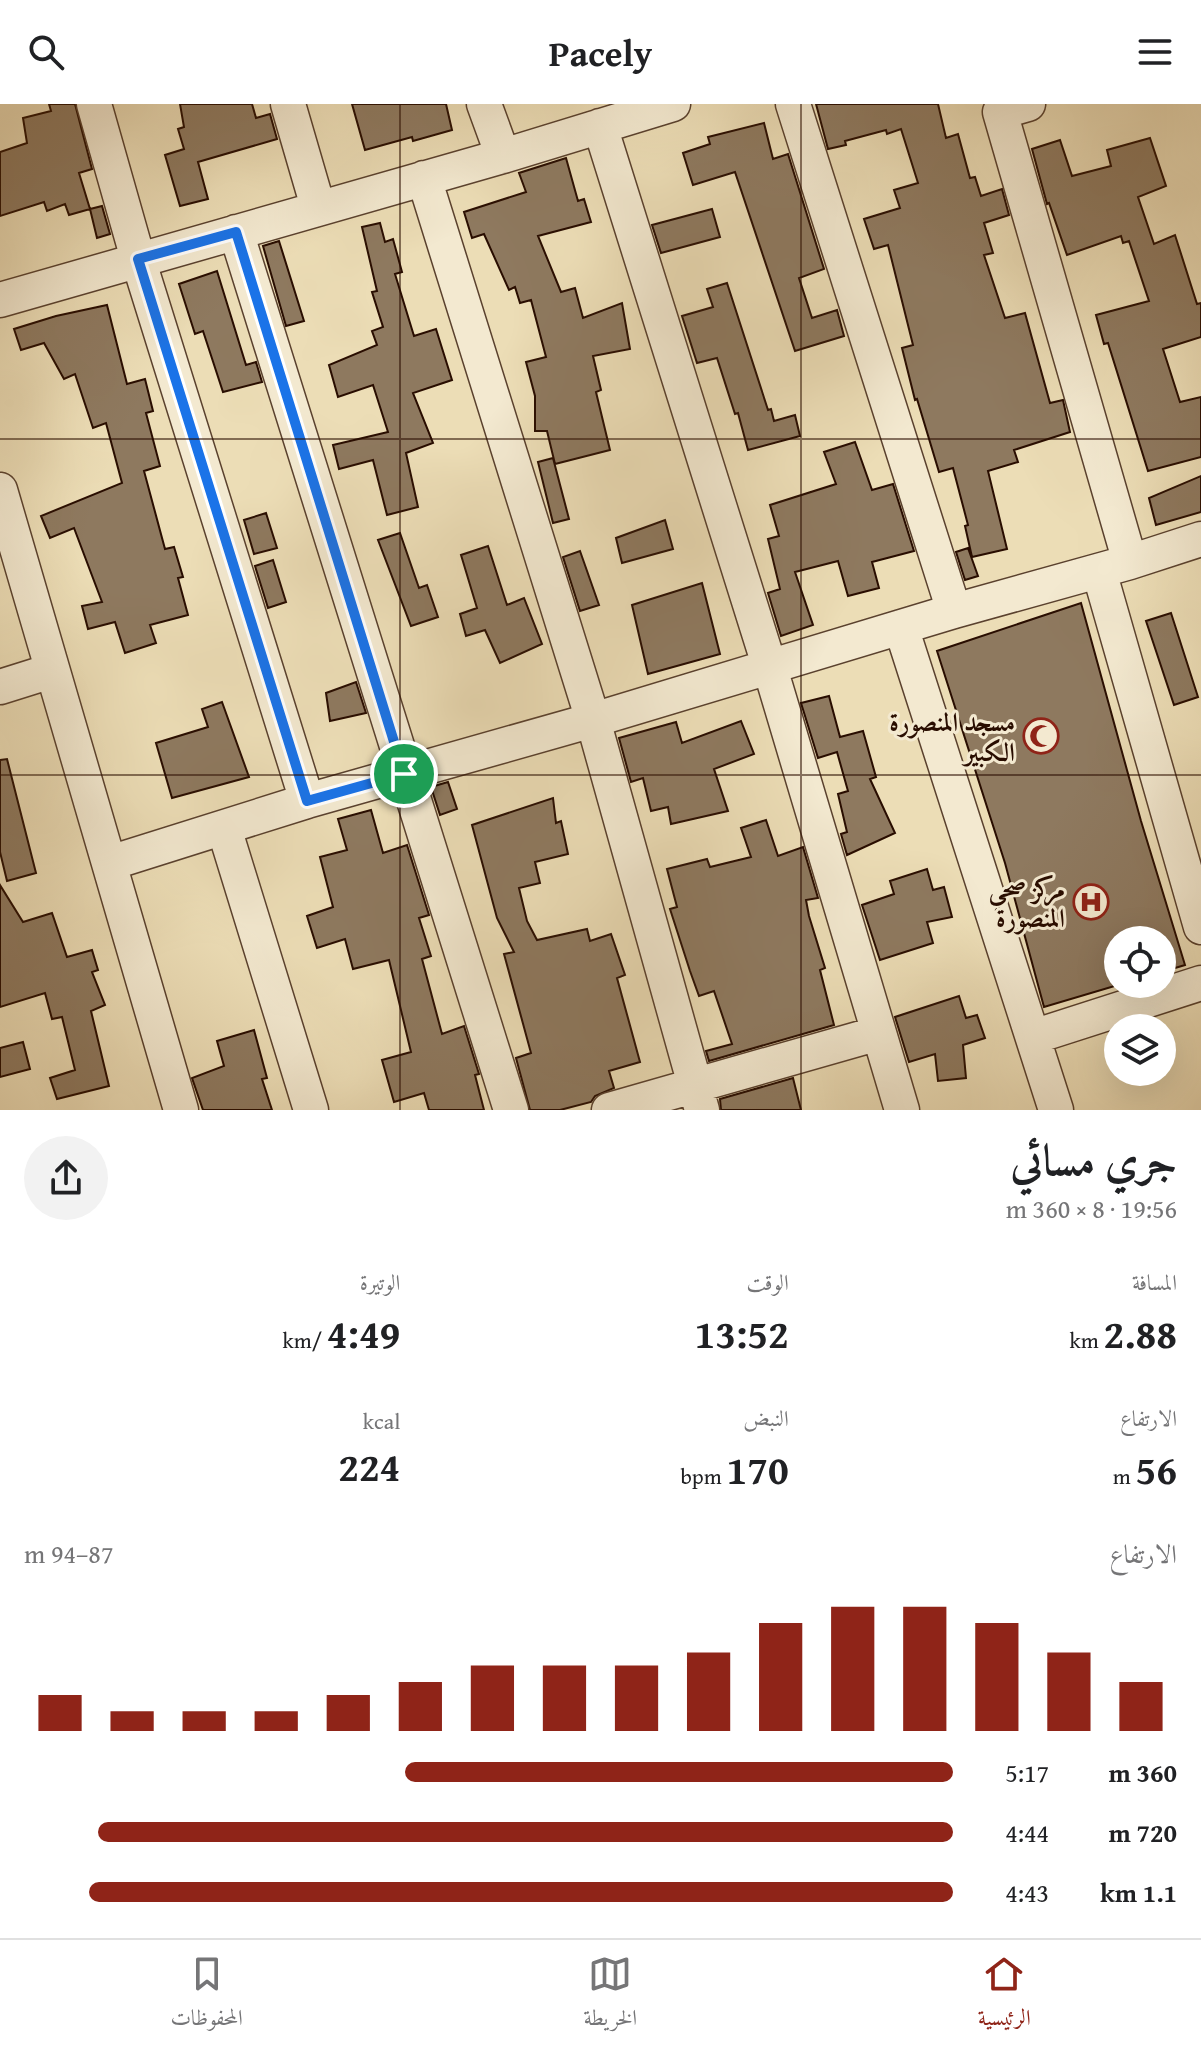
<!DOCTYPE html>
<html lang="ar">
<head>
<meta charset="utf-8">
<style>
	:root { --surface:#fff; --page:#f2f2f2; --text:#202124; --muted:#757577; --line:#e0e0e0; --accent:#8f2418 }
	body { margin:0; font-family:"Gentium Book Plus",Amiri,serif; background:var(--page); color:var(--text); direction:rtl; height:100vh; display:flex; flex-direction:column; font-size:30px; white-space:nowrap }
	* { box-sizing:border-box; margin:0 }
	p { font-size:26px; color:var(--muted) }
	.icon { flex:none; width:44px; height:44px; fill:none; stroke:currentColor; stroke-width:2; stroke-linecap:round; stroke-linejoin:round }
	.map { position:relative; height:1006px; overflow:hidden; direction:ltr }
	.drawer { display:flex; flex-direction:column; background:var(--surface); flex:1 }
	.drawer>* { flex:none }
	.controls { position:absolute; left:1104px; top:822px; display:grid; gap:16px }
	.controls a { display:grid; place-items:center; width:72px; height:72px; border-radius:50%; background:var(--surface); box-shadow:0 8px 32px #0002; font-size:40px }
	.pin { position:absolute; display:grid; place-items:center; width:68px; height:68px; color:#fff; margin:-34px; border:4px solid #fff; border-radius:50%; box-shadow:0 2px 8px #0007 }
	.round { display:grid; place-items:center; flex:none; width:84px; height:84px; border-radius:42px; background:var(--page) }
	.head { display:flex; align-items:center; justify-content:space-between; height:136px; padding:0 24px }
	h1 { font-size:44px; font-weight:800; line-height:60px }
	.figures { display:grid; grid-template-columns:repeat(3,1fr); gap:12px; height:136px; padding:8px 24px }
	.figures div { display:grid; align-content:center }
	.figures b { font-size:40px; font-weight:800 }
	.figures small { font-size:22px; font-weight:400 }
	.figures p { font-size:22px }
	.chart { height:224px; padding:16px 24px }
	.chart p { display:flex; justify-content:space-between }
	.chart svg { width:100%; height:144px; margin-top:8px; stroke:var(--accent); stroke-width:6 }
	ul { padding:0 24px; list-style:none; font-size:26px }
	li { display:grid; grid-template-columns:128px 96px 1fr; align-items:center; height:60px }
	li i { height:20px; border-radius:10px; background:var(--accent) }
	header { display:flex; justify-content:space-between; align-items:center; height:104px; padding:0 24px; background:var(--surface); font-size:36px; font-weight:800 }
	.tabs { display:flex; justify-content:space-around; align-items:center; height:112px; border-top:2px solid var(--line); background:var(--surface); font-size:22px; color:var(--muted) }
	.tabs a { display:grid; justify-items:center; gap:4px }
	.tabs .on { color:var(--accent) }
	.map>svg:first-child { display:block }
	.building { fill:#8e795f; stroke:#290d00; stroke-width:2 }
	.lines { fill:none; stroke-linecap:round; stroke-linejoin:round }
	.minor-casing { stroke:#5a412e; stroke-width:37 }
	.minor { stroke:#f3e9d0; stroke-width:34 }
	.route-casing { stroke:#fff; stroke-width:16 }
	.route { stroke:#1a73e8; stroke-width:10 }
	.grid { fill:none; stroke:#290d00; stroke-width:2; stroke-opacity:0.55 }
	.labels { text-anchor:middle; dominant-baseline:central; stroke-width:6; stroke-linejoin:round; paint-order:stroke }
	.poi-label { font-size:26px; font-weight:bold; fill:#290d00; stroke:#f3e9d0; text-anchor:end }
</style>
</head>
<body>
<header><svg class="icon" aria-label="menu" viewBox="0 0 24 24"><path d="M4 6h16M4 12h16M4 18h16"/></svg>Pacely<svg class="icon" aria-label="search" viewBox="0 0 24 24"><circle cx="10" cy="10" r="6"/><path d="M15 15l6 6"/></svg></header>
<div class="map">
<svg width="1201" height="1006" viewBox="0 0 1201 1006">
	<rect width="100%" height="100%" fill="#ecddb6"/>
	<filter id="stains"><feTurbulence type="fractalNoise" baseFrequency=".0025" numOctaves="4"/><feColorMatrix values="0 0 0 0 .2 0 0 0 0 .09 0 0 0 0 .02 0 0 0 .5 -.17"/></filter>
	<radialGradient id="worn" r=".72"><stop offset=".6" stop-color="#630" stop-opacity="0"/><stop offset="1" stop-color="#630" stop-opacity=".3"/></radialGradient>
	<path class="building" d="M49 0H75L92 65 79 69 90 105 102 102 110 130 97 134 90 105 69 111 65 100 47 107 44 98 0 112V48L27 39 23 14 51 7Z
		M180 0H252L256 14 270 10 277 35 198 58 208 95 180 102 165 51 184 45 178 25 184 23Z
		M352 0H446L452 26 413 37 412 33 365 46Z
		M816 0H938L946 34 958 30 970 74 975 73 981 92 1002 85 1009 111 984 119 993 149 984 151 1005 214 1025 209 1050 299 1063 296 1070 328 1014 346 1018 358 988 367 1007 445 972 453 965 422 968 421 953 364 939 368 917 295 915 296 902 244 913 241 888 141 874 145 864 115 900 104 894 86 918 79 901 25 887 30 886 26 845 37 846 41 828 45Z
		M764 19 773 55 788 50 824 165 799 174 812 214 837 206 844 232 795 247 735 68 693 81 683 49 710 40 708 33Z
		M1150 34 1166 82 1138 93 1154 140 1175 131 1197 200 1201 199V233L1163 245 1180 298 1201 293V353L1148 367 1108 239 1104 240 1096 211 1149 197 1129 137 1123 139 1121 132 1067 151 1049 99 1047 100 1032 45 1060 36 1072 72 1111 62 1107 46Z
		M566 54 578 97 584 95 591 118 538 132 561 188 575 184 583 214 622 199 630 245 593 252 601 286 596 288 610 346 555 360 547 327H535V292L526 258 546 253 531 196 520 199 515 183 509 186 484 130 472 134 464 108 526 88 519 69Z
		M712 105 720 133 661 149 652 121Z
		M380 119 385 138 393 135 402 168 395 170 414 232 436 225 452 276 413 289 433 339 406 349 418 403 387 411 373 356 339 365 333 341 388 328 373 281 338 293 329 261 377 241 372 227 383 223 372 188 377 187 362 123Z
		M279 137 304 217 286 222 263 142Z
		M217 167 246 261 256 258 262 278 223 288 203 227 195 230 179 180Z
		M727 179 768 306 771 305 774 317 795 311 800 332 748 346 738 309 735 310 717 254 697 259 682 212 713 203 707 185Z
		M107 201 127 280 145 275 153 307 146 309 160 362 144 367 165 445 174 443 183 473 178 474 188 511 150 521 156 539 125 549 115 518 88 525 82 502 102 498 74 424 50 434 41 412 122 379 106 319 93 324 75 270 64 275 44 239 21 246 14 225 56 212Z
		M855 338 872 386 893 380 914 447 872 458 879 484 848 492 838 457 795 468 813 521 781 532 768 489 780 485 768 435 779 432 770 401 836 380 824 348Z
		M553 354 569 415 553 419 538 358Z
		M1201 372V408L1156 421 1149 394Z
		M266 409 277 444 254 450 244 416Z
		M665 416 673 445 622 459 616 434Z
		M400 429 419 484 427 481 438 513 411 522 378 436Z
		M488 442 507 501 524 494 542 540 500 559 485 526 466 532 460 510 477 504 461 451Z
		M968 444 978 472 965 476 956 448Z
		M580 447 599 501 580 507 563 453Z
		M273 456 286 498 268 504 255 462Z
		M702 479 720 550 648 570 632 501Z
		M1081 499 1141 717 1185 861 1162 868V836H1118V881L1044 903 1005 759 937 547Z
		M1171 509 1198 593 1174 601 1146 517Z
		M356 578 366 609 330 617 326 589Z
		M829 592 840 633 863 627 876 673 870 675 895 729 847 751 841 730 847 728 838 690 848 687 837 648 818 654 801 599Z
		M222 598 249 673 172 694 156 639 208 623 202 605Z
		M741 617 754 650 714 665 728 707 671 720 668 703 651 707 643 674 631 678 619 634 676 618 682 639Z
		M7 655 36 769 7 777 0 748V656Z
		M448 678 457 705 440 711 431 683Z
		M553 694 556 719 561 717 568 750 535 758 540 779 519 784 527 817 537 836 587 825 590 837 611 830 625 871 617 874 640 958 609 967 614 984 595 992 591 998 560 1006H530L516 954 531 949 504 850 514 848 497 814 472 721Z
		M371 706 383 749 407 741 429 811 419 814 431 852 422 855 442 930 464 922 479 970 475 971 484 1006H429L424 989 394 998 382 956 411 948 389 856 353 865 345 835 317 844 307 812 333 803 320 753 347 746 338 715Z
		M766 716 778 752 803 743 818 794 806 796 809 812 825 864 820 866 834 921 709 957 706 947 732 940 714 887 699 892 690 867 670 805 677 803 667 765 707 755 710 763 751 753 741 724Z
		M927 765 933 786 944 783 952 813 927 818 933 839 880 856 862 801 894 790 890 777Z
		M0 781 23 818 52 809 67 853 92 846 98 866 92 868 105 901 91 907 109 982 57 995 50 974 75 966 62 913 52 915 45 889 0 903Z
		M959 892 966 914 977 911 985 934 963 941 966 974 938 977 935 950 909 958 895 913Z
		M254 926 267 974 262 975 272 1006H203L192 974 224 962 217 937Z
		M23 938 30 965 0 973V944Z
		M793 974 801 1006H721L720 995Z"/>
	<g class="lines">
		<defs>
			<path id="minor" d="M94 0 138 155 307 697
				M288 0 318 103
				M484 0 503 52
				M793 0 954 507
				M1028 0 1000 8 1130 458
				M600 22 770 564 902 1006
				M424 74 593 616 702 1006
				M236 128 511 1006
				M0 196 503 52 673 0
				M0 386 181 1006
				M1099 467 1201 823
				M901 523 1056 1006
				M0 583 51 567
				M224 724 311 1006
				M110 759 307 697 593 616 954 507 1130 458 1201 435
				M1033 933 1201 879
				M609 1006 879 929"/>
		</defs>
		<use href="#minor" class="minor-casing"/>
		<use href="#minor" class="minor"/>
	</g>
	<g class="lines">
		<defs>
			<path id="route" d="M236 128 404 670 307 697 138 155Z"/>
		</defs>
		<use href="#route" class="route-casing"/>
		<use href="#route" class="route"/>
	</g>
	<path class="grid" d="M400 0V1006M801 0V1006M0 335H1201M0 671H1201"/>
	<defs>
		<symbol id="mosque-ring" viewBox="-11 -11 22 22"><circle r="9.5" fill="#f3e9d0" stroke="#8f2418" stroke-width="1.5"/><path d="M3.5-4.9A6 6 0 1 0 3.5 4.9A5 5 0 1 1 3.5-4.9Z" fill="#8f2418"/></symbol>
		<symbol id="hospital-ring" viewBox="-11 -11 22 22"><circle r="9.5" fill="#f3e9d0" stroke="#8f2418" stroke-width="1.5"/><path d="M-5-5h3v3.5h4V-5h3V5h-3V1.5h-4V5h-3Z" fill="#8f2418"/></symbol>
	</defs>
	<g fill-rule="evenodd">
		<use href="#mosque-ring" x="1021" y="612" width="40" height="40"/>
		<use href="#hospital-ring" x="1071" y="778" width="40" height="40"/>
	</g>
	<g class="labels">
		<g class="poi-label">
			<text x="1015" y="617">مسجد المنصورة<tspan x="1015" dy="30">الكبير</tspan></text>
			<text x="1065" y="783">مركز صحي<tspan x="1065" dy="30">المنصورة</tspan></text>
		</g>
	</g>
	<rect width="100%" height="100%" filter="url(#stains)"/>
	<rect width="100%" height="100%" fill="url(#worn)"/>
</svg>
<div class="controls">
<a><svg class="icon" aria-label="locate" viewBox="0 0 24 24"><circle cx="12" cy="12" r="6"/><path d="M12 2v4M12 18v4M2 12h4M18 12h4"/></svg></a>
<a><svg class="icon" aria-label="layers" viewBox="0 0 24 24"><path d="M12 4l9 5-9 5-9-5zM3 14l9 5 9-5"/></svg></a>
</div>
<div class="pin" style="left:404px;top:670px;background:#1e9e55"><svg class="icon" aria-label="arrive" viewBox="0 0 24 24"><path d="M6 21V4h12l-3 4 3 4H6"/></svg></div>
</div>
<section class="drawer">
<div class="head"><div><h1>جري مسائي</h1><p>19:56 · 8 × 360 m</p></div><a class="round"><svg class="icon" aria-label="share" viewBox="0 0 24 24"><path d="M12 15V3M7 8l5-5 5 5M5 13v7h14v-7"/></svg></a></div>
<div class="figures">
<div><p>المسافة</p><b>2.88<small> km</small></b></div>
<div><p>الوقت</p><b>13:52</b></div>
<div><p>الوتيرة</p><b>4:49<small> /km</small></b></div>
</div>
<div class="figures">
<div><p>الارتفاع</p><b>56<small> m</small></b></div>
<div><p>النبض</p><b>170<small> bpm</small></b></div>
<div><p>kcal</p><b>224</b></div>
</div>
<div class="chart"><p><span>الارتفاع</span>87–94 m</p>
<svg viewBox="0 0 160 44" preserveAspectRatio="none"><path d="M5 44V33M15 44V38M25 44V38M35 44V38M45 44V33M55 44V29M65 44V24M75 44V24M85 44V24M95 44V20M105 44V11M115 44V6M125 44V6M135 44V11M145 44V20M155 44V29"/></svg>
</div>
<ul>
<li><b>360 m</b>5:17<i style="width:59%"></i></li>
<li><b>720 m</b>4:44<i style="width:92%"></i></li>
<li><b>1.1 km</b>4:43<i style="width:93%"></i></li>
</ul>
</section>
<nav class="tabs">
<a class="on"><svg class="icon" aria-label="home" viewBox="0 0 24 24"><path d="M3 11l9-7 9 7M6 9v11h12V9"/></svg>الرئيسية</a>
<a><svg class="icon" aria-label="map" viewBox="0 0 24 24"><path d="M3 6l6-2 6 2 6-2v14l-6 2-6-2-6 2zM9 4v14M15 6v14"/></svg>الخريطة</a>
<a><svg class="icon" aria-label="saved" viewBox="0 0 24 24"><path d="M7 4h10v16l-5-4-5 4z"/></svg>المحفوظات</a>
</nav>
</body>
</html>
